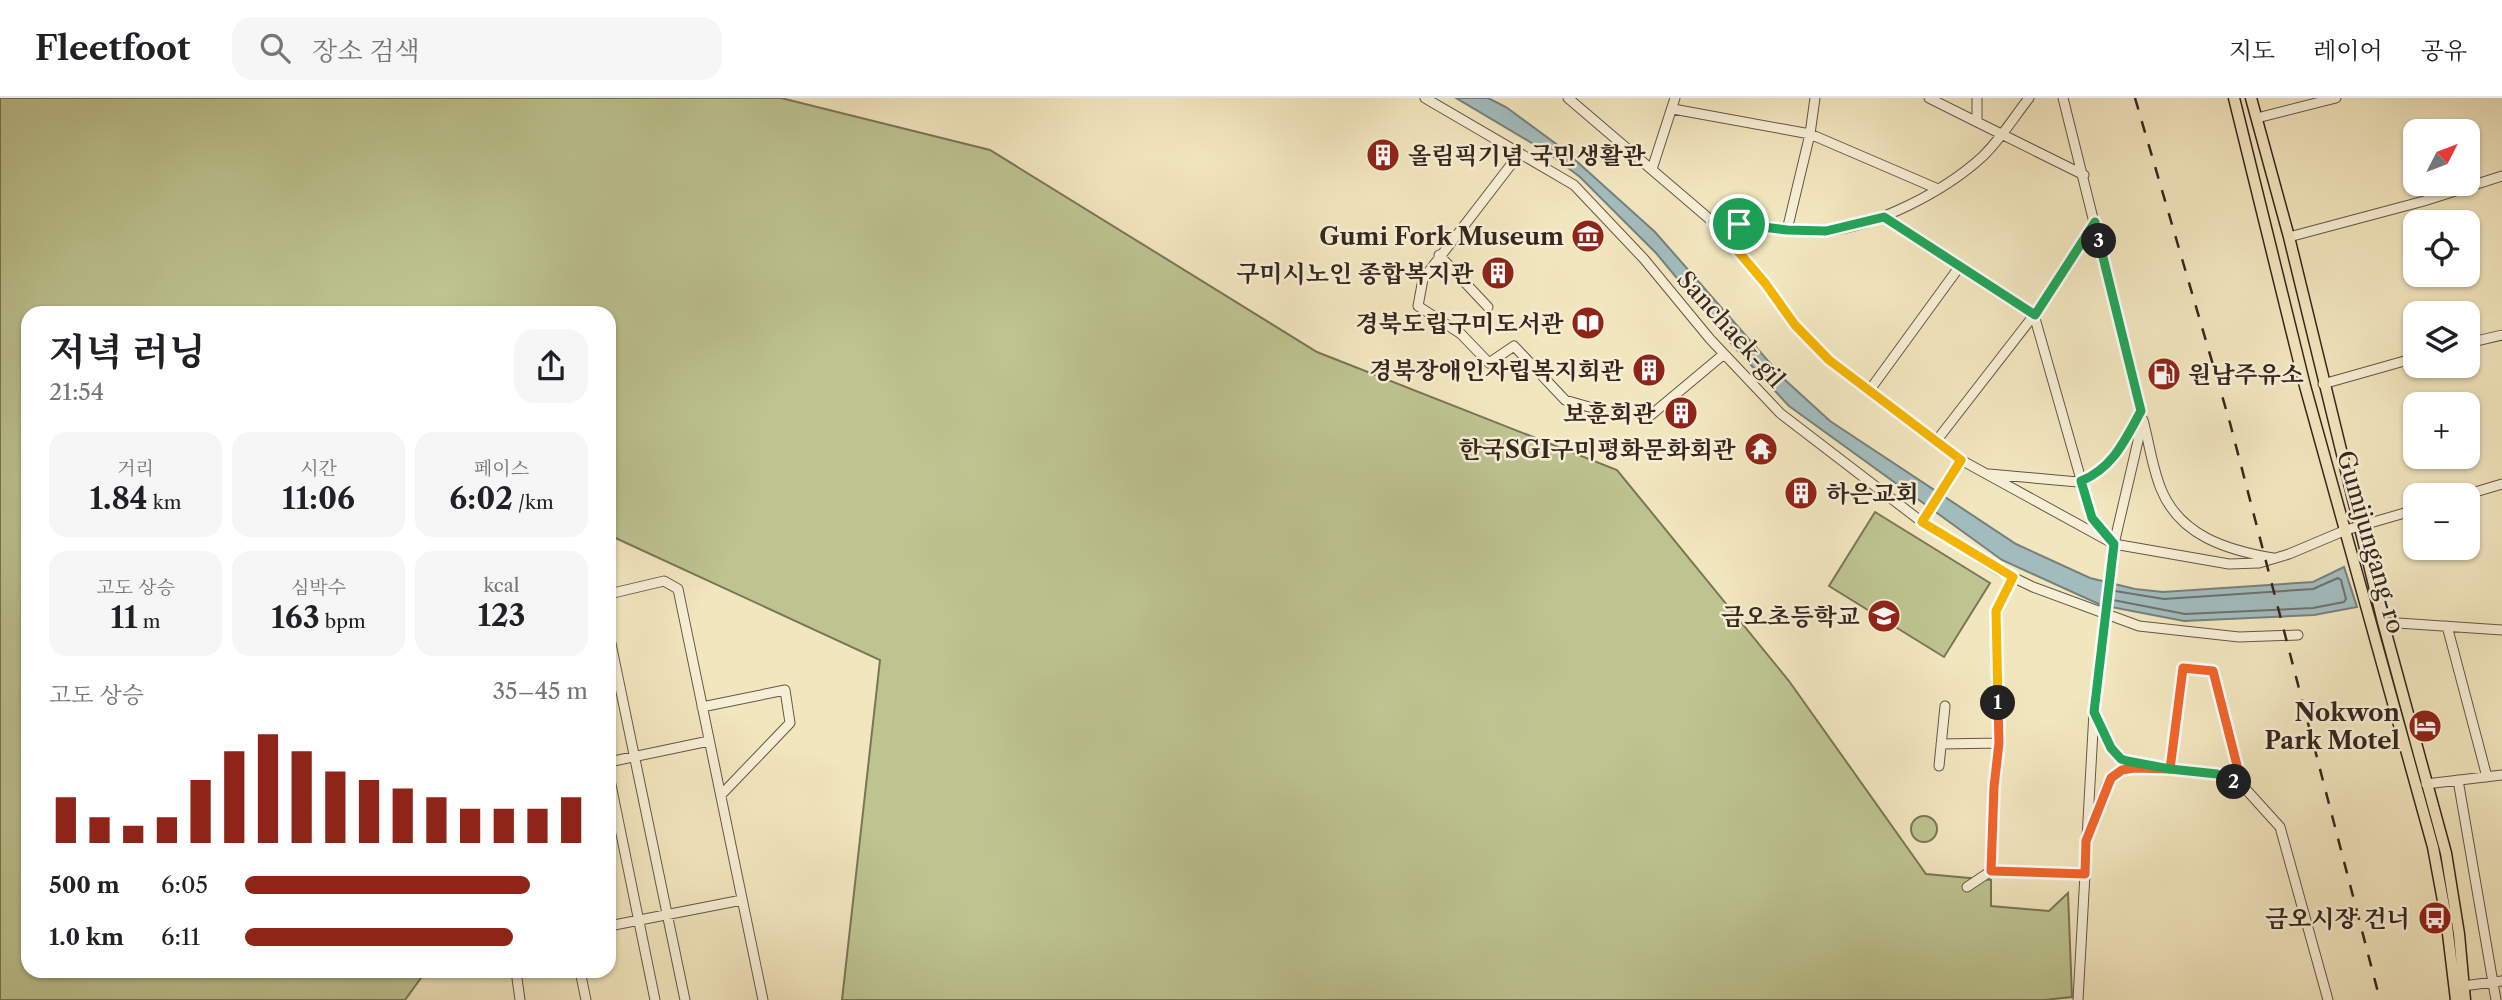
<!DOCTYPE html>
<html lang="ko">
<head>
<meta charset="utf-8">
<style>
	:root { --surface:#fff; --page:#f6f6f6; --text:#202124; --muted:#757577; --line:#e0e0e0; --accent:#8f2418 }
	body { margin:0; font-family:"Libre Caslon Text","Noto Serif KR",serif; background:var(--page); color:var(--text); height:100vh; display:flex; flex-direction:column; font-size:26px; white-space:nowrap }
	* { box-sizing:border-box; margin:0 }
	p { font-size:23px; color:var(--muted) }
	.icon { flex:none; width:38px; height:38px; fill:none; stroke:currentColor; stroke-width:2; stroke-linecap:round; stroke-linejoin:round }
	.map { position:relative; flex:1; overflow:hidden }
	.sheet { position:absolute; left:21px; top:208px; width:595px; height:672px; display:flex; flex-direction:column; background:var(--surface); border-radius:21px; box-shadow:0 2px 5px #0004 }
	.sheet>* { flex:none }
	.needle { width:46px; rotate:48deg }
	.controls { position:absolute; left:2403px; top:21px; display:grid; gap:14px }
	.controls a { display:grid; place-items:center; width:77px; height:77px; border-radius:14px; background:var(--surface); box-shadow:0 2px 5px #0004; font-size:35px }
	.pin { position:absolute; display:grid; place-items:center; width:60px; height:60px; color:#fff; margin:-30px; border:4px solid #fff; border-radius:50%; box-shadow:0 2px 7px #0007 }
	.km { position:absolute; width:35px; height:35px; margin:-18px; border-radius:50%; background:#222; color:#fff; font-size:19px; line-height:35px; text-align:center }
	.round { display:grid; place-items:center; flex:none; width:74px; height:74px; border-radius:21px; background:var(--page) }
	.headline { display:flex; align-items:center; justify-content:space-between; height:119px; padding:0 28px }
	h1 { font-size:38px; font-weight:700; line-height:52px }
	.metrics { display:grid; grid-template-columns:repeat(3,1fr); gap:10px; height:119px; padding:7px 28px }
	.metrics div { display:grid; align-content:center; border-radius:18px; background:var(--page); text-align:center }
	.metrics b { font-size:30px; font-weight:700 }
	.metrics small { font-size:19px; font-weight:400 }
	.metrics p { font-size:19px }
	.chart { height:196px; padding:14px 28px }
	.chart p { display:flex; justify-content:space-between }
	.chart svg { width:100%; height:126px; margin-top:7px; stroke:var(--accent); stroke-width:6 }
	ul { padding:0 28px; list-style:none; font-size:23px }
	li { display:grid; grid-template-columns:112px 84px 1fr; align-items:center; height:52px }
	li i { height:18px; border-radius:9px; background:var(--accent) }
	header { display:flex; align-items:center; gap:42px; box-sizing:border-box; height:98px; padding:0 35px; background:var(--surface); border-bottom:2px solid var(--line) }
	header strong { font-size:33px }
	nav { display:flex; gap:38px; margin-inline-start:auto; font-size:24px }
	.search { width:490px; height:63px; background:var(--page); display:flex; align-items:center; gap:18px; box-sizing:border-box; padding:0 24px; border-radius:21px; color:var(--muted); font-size:26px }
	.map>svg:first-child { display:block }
	.green { fill:#bdc490; stroke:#797558; stroke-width:2 }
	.water { fill:#a2bcbd; stroke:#76807e; stroke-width:2 }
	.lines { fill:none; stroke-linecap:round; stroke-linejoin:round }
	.shore { stroke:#6c716e; stroke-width:2 }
	.minor-casing { stroke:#645647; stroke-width:11 }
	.major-casing { stroke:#35261f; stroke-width:13 }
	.minor { stroke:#f7efd5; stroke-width:9 }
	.major { stroke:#f2e6be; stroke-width:10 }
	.rail { stroke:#35261f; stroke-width:2.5; stroke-dasharray:12 12; stroke-linecap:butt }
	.split-1-casing { stroke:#fff; stroke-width:14 }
	.split-2-casing { stroke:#fff; stroke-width:14 }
	.split-3-casing { stroke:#fff; stroke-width:14 }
	.split-4-casing { stroke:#fff; stroke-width:14 }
	.split-1 { stroke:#f5b400; stroke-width:9 }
	.split-2 { stroke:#f0652b; stroke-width:9 }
	.split-3 { stroke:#22a559; stroke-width:9 }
	.split-4 { stroke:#22a559; stroke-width:9 }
	.labels { text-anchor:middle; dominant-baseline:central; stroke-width:5; stroke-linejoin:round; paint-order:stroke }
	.poi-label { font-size:24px; font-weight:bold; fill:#35261f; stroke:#f7efd5; text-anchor:end }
	.street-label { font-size:24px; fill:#35261f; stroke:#f7efd5 }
</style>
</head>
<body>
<header>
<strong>Fleetfoot</strong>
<div class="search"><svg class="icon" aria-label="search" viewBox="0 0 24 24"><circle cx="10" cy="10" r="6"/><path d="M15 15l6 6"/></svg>장소 검색</div>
<nav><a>지도</a><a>레이어</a><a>공유</a></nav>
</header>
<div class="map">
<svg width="2502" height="902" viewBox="0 0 2502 902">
	<rect width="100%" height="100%" fill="#f2e6be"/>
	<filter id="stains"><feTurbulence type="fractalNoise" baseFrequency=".00286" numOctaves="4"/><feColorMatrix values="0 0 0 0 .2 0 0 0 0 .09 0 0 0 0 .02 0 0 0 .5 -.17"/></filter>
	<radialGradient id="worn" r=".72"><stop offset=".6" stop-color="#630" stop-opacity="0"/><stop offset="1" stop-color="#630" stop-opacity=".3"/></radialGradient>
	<path class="green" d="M0 0H781L990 52 1317 254 1617 372 1789 583 1926 776 1991 782V808L2049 813 2068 795 2072 899 2044 902H842L880 562 609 437V215H28V873H426L405 902H0Z
		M1875 414 1990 485 1944 559 1829 488Z
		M1911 731a13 13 0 1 1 26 0a13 13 0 1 1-26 0Z"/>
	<path class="water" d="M1456 0H1488L1506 9 1563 51 1655 134 1784 281 1830 323 2016 446 2090 480 2135 491 2163 494 2313 484 2344 469 2357 509 2314 517 2184 523 2101 507 2002 462 1789 308 1735 250 1656 155 1580 79 1547 54Z"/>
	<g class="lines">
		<path class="shore" d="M2113 502 2185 516 2313 510 2344 504 2346 501 2341 482 2338 480 2313 491 2164 501 2115 493"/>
		<defs>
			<path id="minor" d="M1425 0 1574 87 1644 161 1710 241 1780 315 1922 424 2000 473 2033 489 2139 528 2239 539 2298 537
				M1568 0 1713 124 1765 185 1795 227 1815 249 1846 276 1961 362 2114 446 2229 466 2259 465 2289 456 2346 432 2415 412
				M1929 0 1977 24
				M1977 0V24L2084 77
				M2063 0 2141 313 2138 343 2114 446 2094 614 2078 902
				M1673 11 1810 36 1938 91
				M2257 20 2336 0
				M1520 55 1423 181 1418 208 1461 236 1489 265 1514 248 1565 302 1589 309
				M1652 71 1675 0
				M1884 119 2034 217 2092 420 2110 442
				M1713 124C1750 127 1788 135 1825 133 1876 129 1945 93 1982 59 2000 42 2014 19 2029 0
				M1787 132 1810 36 1815 0
				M2289 139 2424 103 2502 78
				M1439 157 1488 209
				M2468 245 2502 237
				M2323 286 2415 260
				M1869 293 1960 168
				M1651 317 1724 256
				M2143 322C2149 344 2152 369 2161 391 2180 438 2227 452 2273 460
				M1937 342 2034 217 2095 124
				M1989 376 2078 384C2111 371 2122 347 2139 318
				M2465 397 2502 386
				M1922 424 1961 362
				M609 496 664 483 678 491 763 902
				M2383 524 2502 532
				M2447 528 2487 679
				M609 536 685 902
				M702 609 785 592 790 625 721 697
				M2094 616C2106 641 2110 662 2141 666
				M1941 646 1999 645
				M609 664 709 643
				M1939 668 1945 608
				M2170 671 2183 570 2213 573 2242 687
				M609 677 655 902
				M2458 682 2496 902
				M2426 686 2502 677
				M2089 734 2107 686 2116 676 2122 672 2154 670 2217 676 2242 687 2280 729 2328 902
				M1991 773 1994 689 1999 645 1996 513 2013 479
				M1967 789 1991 773 2085 776
				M609 828 742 802
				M516 873 520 902
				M580 873 586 902
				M2463 888 2502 883"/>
			<path id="major" d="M2234 0 2305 288 2433 749 2446 819 2456 902
				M2251 0 2289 139 2383 524 2446 755 2459 836 2465 902"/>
		</defs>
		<use href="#minor" class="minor-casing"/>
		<use href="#major" class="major-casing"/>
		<use href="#minor" class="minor"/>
		<use href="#major" class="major"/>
		<path class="rail" d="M2135 0 2230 325 2380 902"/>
	</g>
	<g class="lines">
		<defs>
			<path id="split-1" d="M1739 126 1713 124 1765 185 1795 227 1829 262 1961 362 1922 424 2013 479 1996 513 1998 605"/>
			<path id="split-2" d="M1998 605 1999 645 1994 689 1991 773 2085 776 2086 743 2111 680 2122 672 2134 670 2170 671 2183 570 2213 573 2242 687 2234 684"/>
			<path id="split-3" d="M2099 143 2141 313C2125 342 2113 370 2081 383L2092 420 2114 446 2094 614 2111 650 2121 661 2127 663 2170 671 2217 676 2234 684"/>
			<path id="split-4" d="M1739 126 1787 132 1826 133 1884 119 2035 217 2095 124 2099 143"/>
		</defs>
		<use href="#split-1" class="split-1-casing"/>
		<use href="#split-2" class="split-2-casing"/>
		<use href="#split-3" class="split-3-casing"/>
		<use href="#split-4" class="split-4-casing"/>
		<use href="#split-1" class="split-1"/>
		<use href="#split-2" class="split-2"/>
		<use href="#split-3" class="split-3"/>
		<use href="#split-4" class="split-4"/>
	</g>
	<defs>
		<symbol id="building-disc" viewBox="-11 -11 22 22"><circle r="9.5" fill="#8f2418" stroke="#f7efd5"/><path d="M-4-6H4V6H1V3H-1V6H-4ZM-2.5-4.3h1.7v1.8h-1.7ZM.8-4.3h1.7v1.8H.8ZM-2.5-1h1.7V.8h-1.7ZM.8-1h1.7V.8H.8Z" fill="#fff"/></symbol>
		<symbol id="museum-disc" viewBox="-11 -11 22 22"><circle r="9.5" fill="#8f2418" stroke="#f7efd5"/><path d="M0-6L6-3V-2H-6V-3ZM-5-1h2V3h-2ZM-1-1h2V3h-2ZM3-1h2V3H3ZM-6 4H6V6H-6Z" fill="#fff"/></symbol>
		<symbol id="library-disc" viewBox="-11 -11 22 22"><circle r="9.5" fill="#8f2418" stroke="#f7efd5"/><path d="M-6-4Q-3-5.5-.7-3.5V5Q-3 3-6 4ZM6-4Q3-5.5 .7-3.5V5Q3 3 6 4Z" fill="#fff"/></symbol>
		<symbol id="fuel-disc" viewBox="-11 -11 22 22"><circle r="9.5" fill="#8f2418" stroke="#f7efd5"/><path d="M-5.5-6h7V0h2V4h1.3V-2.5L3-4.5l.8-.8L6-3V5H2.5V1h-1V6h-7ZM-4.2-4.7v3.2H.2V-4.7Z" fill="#fff"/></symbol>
		<symbol id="temple-disc" viewBox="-11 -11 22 22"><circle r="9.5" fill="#8f2418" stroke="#f7efd5"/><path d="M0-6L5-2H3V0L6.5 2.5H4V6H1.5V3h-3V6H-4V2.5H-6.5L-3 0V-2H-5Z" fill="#fff"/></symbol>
		<symbol id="school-disc" viewBox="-11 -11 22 22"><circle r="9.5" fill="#8f2418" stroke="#f7efd5"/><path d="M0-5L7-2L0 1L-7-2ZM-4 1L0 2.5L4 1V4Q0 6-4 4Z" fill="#fff"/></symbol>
		<symbol id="hotel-disc" viewBox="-11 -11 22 22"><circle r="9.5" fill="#8f2418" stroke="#f7efd5"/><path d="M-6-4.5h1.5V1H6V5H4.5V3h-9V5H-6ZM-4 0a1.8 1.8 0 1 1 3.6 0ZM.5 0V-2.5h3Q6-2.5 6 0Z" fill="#fff"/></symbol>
		<symbol id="bus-disc" viewBox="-11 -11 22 22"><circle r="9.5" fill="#8f2418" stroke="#f7efd5"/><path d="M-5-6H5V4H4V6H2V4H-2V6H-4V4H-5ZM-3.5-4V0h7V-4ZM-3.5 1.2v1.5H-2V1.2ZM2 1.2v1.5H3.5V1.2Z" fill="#fff"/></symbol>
	</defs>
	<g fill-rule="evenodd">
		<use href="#building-disc" x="1364" y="38" width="38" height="38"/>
		<use href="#museum-disc" x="1569" y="119" width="38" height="38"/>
		<use href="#building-disc" x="1479" y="156" width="38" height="38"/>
		<use href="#library-disc" x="1569" y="206" width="38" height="38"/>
		<use href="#building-disc" x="1630" y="253" width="38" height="38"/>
		<use href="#fuel-disc" x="2145" y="257" width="38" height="38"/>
		<use href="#building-disc" x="1662" y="296" width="38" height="38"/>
		<use href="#temple-disc" x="1742" y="332" width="38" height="38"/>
		<use href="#building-disc" x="1782" y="376" width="38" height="38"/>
		<use href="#school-disc" x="1865" y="499" width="38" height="38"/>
		<use href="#hotel-disc" x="2406" y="609" width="38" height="38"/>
		<use href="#bus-disc" x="2416" y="801" width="38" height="38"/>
	</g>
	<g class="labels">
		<g class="poi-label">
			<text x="1408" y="57" text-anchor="start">올림픽기념 국민생활관</text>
			<text x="1564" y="138">Gumi Fork Museum</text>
			<text x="1474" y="175">구미시노인 종합복지관</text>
			<text x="1564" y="225">경북도립구미도서관</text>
			<text x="1624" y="272">경북장애인자립복지회관</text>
			<text x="2188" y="276" text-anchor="start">원남주유소</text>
			<text x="1656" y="315">보훈회관</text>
			<text x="1736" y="351">한국SGI구미평화문화회관</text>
			<text x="1826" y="395" text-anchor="start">하은교회</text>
			<text x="1860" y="518">금오초등학교</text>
			<text x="2400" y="614">Nokwon<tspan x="2400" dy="28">Park Motel</tspan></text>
			<text x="2410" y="820">금오시장 건너</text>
		</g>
		<g class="street-label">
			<text transform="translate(1731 231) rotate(48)">Sanchaek-gil</text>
			<text transform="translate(2371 444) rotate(74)">Gumijungang-ro</text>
		</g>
	</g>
	<rect width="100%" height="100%" filter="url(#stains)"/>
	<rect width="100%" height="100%" fill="url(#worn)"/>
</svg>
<div class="controls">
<a><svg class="needle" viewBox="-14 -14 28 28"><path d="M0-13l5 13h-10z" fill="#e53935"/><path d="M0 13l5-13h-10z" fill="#757577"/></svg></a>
<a><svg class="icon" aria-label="locate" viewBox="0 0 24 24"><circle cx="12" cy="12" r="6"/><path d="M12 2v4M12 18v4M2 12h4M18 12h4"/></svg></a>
<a><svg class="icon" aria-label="layers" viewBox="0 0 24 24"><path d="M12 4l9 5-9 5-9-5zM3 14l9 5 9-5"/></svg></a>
<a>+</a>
<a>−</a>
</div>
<div class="pin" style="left:1739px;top:126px;background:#1e9e55"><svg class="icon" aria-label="arrive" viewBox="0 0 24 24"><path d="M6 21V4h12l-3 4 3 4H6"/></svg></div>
<b class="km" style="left:1998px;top:605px">1</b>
<b class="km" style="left:2234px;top:684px">2</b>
<b class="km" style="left:2099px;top:143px">3</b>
<section class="sheet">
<div class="headline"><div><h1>저녁 러닝</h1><p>21:54</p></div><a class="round"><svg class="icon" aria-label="share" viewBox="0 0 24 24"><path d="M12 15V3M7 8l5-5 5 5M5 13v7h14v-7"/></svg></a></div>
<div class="metrics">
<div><p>거리</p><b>1.84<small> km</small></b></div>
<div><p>시간</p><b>11:06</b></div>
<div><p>페이스</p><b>6:02<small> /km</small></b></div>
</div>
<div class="metrics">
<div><p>고도 상승</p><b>11<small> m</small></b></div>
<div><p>심박수</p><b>163<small> bpm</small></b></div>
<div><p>kcal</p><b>123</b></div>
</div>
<div class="chart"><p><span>고도 상승</span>35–45 m</p>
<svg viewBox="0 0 160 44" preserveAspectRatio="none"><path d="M5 44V28M15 44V35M25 44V38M35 44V35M45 44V22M55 44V12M65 44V6M75 44V12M85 44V19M95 44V22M105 44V25M115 44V28M125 44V32M135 44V32M145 44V32M155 44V28"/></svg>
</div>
<ul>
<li><b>500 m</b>6:05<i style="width:83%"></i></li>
<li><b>1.0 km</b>6:11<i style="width:78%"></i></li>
</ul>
</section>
</div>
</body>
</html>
